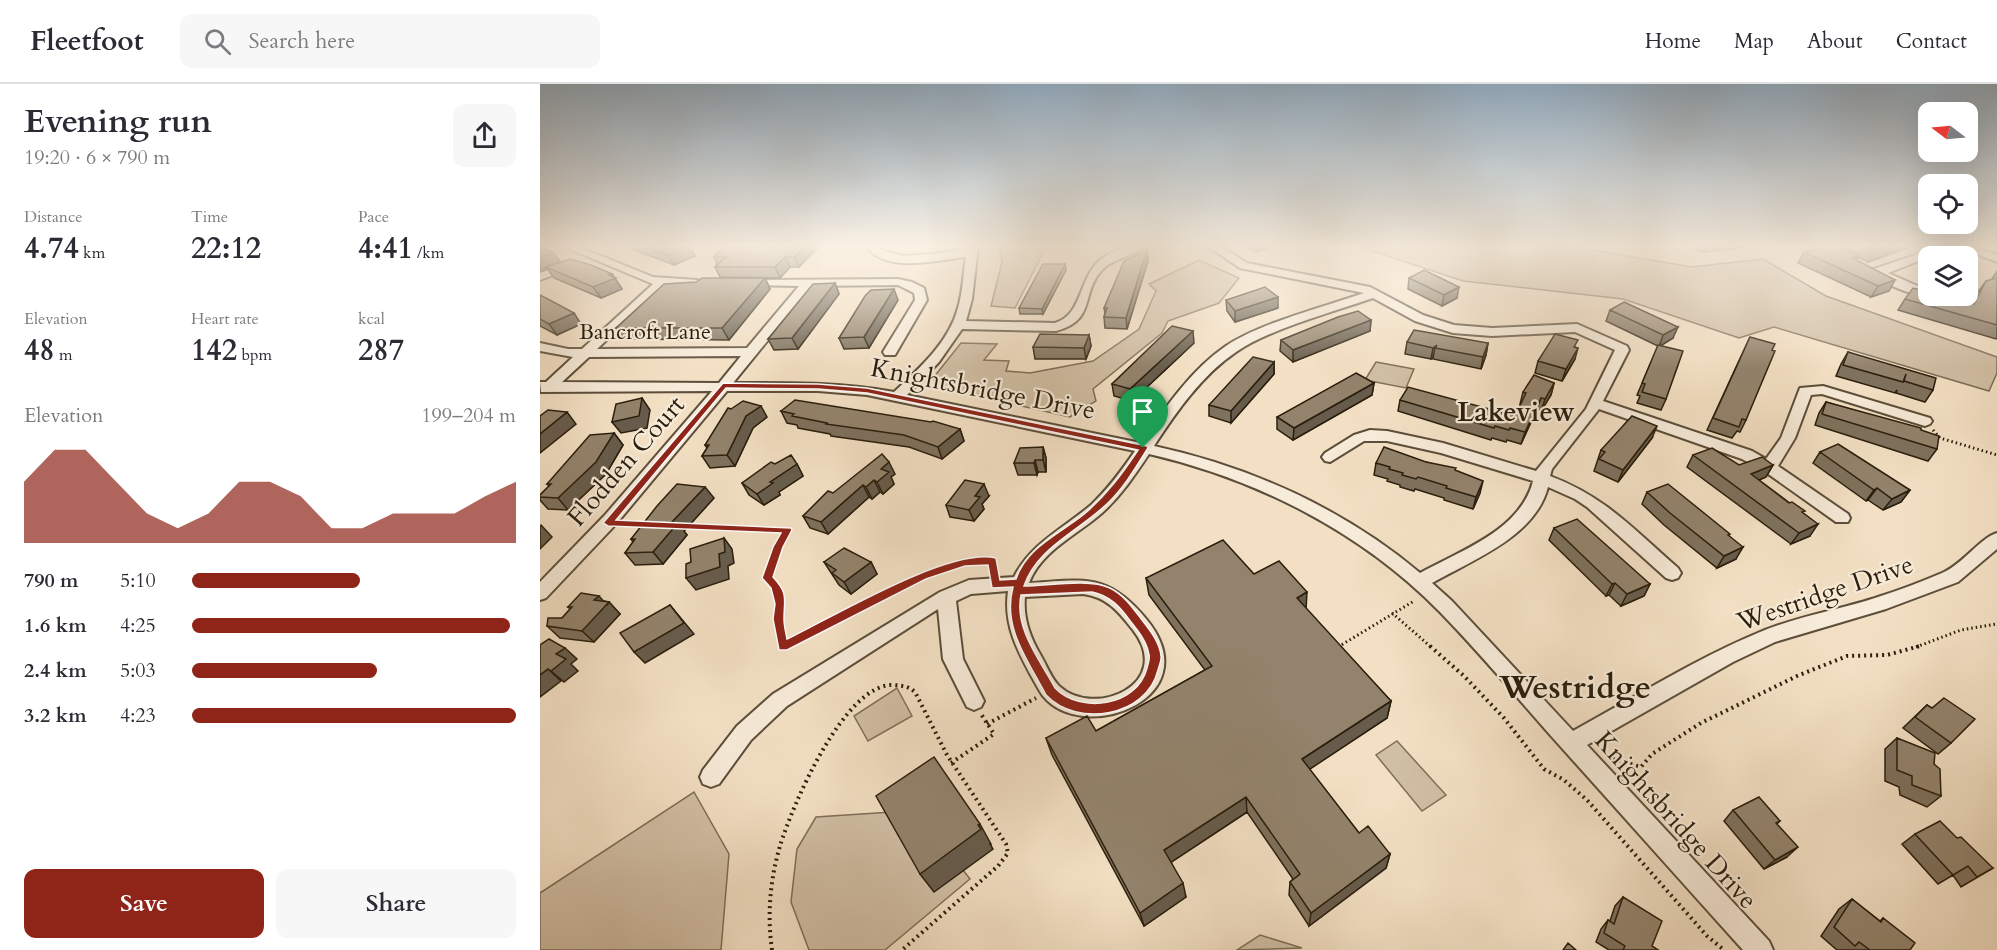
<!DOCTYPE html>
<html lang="en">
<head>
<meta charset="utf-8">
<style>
	:root { --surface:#fff; --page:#f7f7f7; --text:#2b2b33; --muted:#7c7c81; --line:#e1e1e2; --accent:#8f2418 }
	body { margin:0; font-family:Cardo,serif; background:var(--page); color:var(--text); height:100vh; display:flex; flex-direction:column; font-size:22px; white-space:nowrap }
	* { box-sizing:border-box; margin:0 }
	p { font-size:20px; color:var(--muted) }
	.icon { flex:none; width:33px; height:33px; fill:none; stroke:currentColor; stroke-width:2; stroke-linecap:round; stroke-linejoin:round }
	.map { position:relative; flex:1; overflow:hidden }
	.drawer { display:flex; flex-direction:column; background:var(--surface); width:540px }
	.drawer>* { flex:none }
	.needle { width:39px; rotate:286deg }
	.fabs { position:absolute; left:1378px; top:18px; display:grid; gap:12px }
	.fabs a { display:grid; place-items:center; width:60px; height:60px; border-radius:12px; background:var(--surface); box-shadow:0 6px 24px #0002; font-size:30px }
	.pin { position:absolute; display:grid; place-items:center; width:51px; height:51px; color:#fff; margin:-62px -26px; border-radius:50% 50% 50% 0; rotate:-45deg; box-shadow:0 0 6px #0007 }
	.pin .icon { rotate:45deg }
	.round { display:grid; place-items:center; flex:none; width:63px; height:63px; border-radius:12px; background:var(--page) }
	.overview { display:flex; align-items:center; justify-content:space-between; height:102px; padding:0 24px }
	h1 { font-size:33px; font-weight:700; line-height:45px }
	.figures { display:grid; grid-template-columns:repeat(3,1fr); gap:9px; height:102px; padding:6px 24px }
	.figures div { display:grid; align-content:center }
	.figures b { font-size:30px; font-weight:700 }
	.figures small { font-size:16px; font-weight:400 }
	.figures p { font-size:16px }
	.chart { height:168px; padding:12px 24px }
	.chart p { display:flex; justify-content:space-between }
	.chart svg { width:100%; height:108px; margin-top:6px; fill:var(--accent); opacity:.7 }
	.primary-button { display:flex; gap:12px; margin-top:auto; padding:12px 24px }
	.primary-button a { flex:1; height:69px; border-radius:12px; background:var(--accent); color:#fff; font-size:24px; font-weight:700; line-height:69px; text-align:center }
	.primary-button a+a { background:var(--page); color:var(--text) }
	ul { padding:0 24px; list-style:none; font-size:20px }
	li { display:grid; grid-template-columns:96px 72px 1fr; align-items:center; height:45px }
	li i { height:15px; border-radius:8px; background:var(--accent) }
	header { display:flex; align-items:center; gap:36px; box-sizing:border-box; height:84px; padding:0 30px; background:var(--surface); border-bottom:2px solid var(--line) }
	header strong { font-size:28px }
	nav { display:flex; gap:33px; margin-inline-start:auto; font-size:21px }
	.search { width:420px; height:54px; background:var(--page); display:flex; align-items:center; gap:15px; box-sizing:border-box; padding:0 21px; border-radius:12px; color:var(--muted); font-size:22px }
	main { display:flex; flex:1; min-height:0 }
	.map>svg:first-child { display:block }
	.green { fill:#d1bfa5; stroke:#7e6e58; stroke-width:1.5 }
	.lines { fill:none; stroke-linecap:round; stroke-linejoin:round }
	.minor-casing { stroke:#5c4e3a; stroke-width:4 }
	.path-far1 { stroke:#2a1e0c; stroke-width:3; stroke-dasharray:1.5 3; stroke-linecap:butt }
	.path { stroke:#2a1e0c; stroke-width:4; stroke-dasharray:2 4; stroke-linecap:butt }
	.minor { fill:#f7ebd9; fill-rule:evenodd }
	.wall { fill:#7e715d; stroke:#2a1e0c; stroke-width:1.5 }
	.shaded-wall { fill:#675c4c; stroke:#2a1e0c; stroke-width:1.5 }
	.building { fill:#93836c; stroke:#2a1e0c; stroke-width:1.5 }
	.route { fill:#8f2418; stroke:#fff; stroke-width:1.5; fill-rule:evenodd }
	.labels { text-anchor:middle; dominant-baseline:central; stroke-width:4.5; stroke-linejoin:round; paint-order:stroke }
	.far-street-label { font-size:22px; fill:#2a1e0c; stroke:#f7ebd9 }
	.street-label { font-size:26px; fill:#2a1e0c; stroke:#f7ebd9 }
	.neighbourhood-label { font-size:27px; font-weight:bold; fill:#2a1e0c; stroke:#f7ebd9 }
	.near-quarter-label { font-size:33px; font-weight:bold; fill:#2a1e0c; stroke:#f7ebd9 }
</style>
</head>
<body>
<header>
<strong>Fleetfoot</strong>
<div class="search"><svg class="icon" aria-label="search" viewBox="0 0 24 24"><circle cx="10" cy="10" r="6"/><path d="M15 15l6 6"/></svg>Search here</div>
<nav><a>Home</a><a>Map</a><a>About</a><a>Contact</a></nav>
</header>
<main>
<section class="drawer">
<div class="overview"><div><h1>Evening run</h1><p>19:20 · 6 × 790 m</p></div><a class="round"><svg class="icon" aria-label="share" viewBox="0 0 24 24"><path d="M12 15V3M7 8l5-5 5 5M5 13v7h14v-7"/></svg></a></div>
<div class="figures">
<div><p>Distance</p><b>4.74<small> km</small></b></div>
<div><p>Time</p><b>22:12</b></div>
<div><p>Pace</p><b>4:41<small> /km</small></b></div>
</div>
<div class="figures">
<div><p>Elevation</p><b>48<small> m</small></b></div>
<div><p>Heart rate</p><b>142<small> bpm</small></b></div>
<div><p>kcal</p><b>287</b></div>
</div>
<div class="chart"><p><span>Elevation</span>199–204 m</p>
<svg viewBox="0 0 160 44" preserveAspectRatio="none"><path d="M0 44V19L10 6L20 6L30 19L40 32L50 38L60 32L70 19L80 19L90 25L100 38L110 38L120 32L130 32L140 32L150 25L160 19V44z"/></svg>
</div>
<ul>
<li><b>790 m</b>5:10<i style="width:52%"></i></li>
<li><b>1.6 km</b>4:25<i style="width:98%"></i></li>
<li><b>2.4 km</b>5:03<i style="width:57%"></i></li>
<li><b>3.2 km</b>4:23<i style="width:100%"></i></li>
</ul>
<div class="primary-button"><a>Save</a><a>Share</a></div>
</section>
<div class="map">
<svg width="1457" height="866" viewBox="0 0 1457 866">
	<rect width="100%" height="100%" fill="#f3e0c4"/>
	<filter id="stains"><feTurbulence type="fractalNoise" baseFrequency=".00333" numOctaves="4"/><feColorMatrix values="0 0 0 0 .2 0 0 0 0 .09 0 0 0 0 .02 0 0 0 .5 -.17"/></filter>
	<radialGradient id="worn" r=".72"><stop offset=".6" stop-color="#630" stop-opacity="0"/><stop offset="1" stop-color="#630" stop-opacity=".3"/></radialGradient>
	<path class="green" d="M459 163H506L475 224 451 222 462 178Z
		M820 163H1035L1152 183 1223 175 1286 212 1457 273V289L1449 307 1234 243 1199 254 1083 215 923 197Z
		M659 176 699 194 679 219 628 237 622 249 553 305 556 317 530 333 397 303 393 294 421 259 457 260 444 276 469 277 466 287 490 289 553 277 599 245 616 207 609 200Z
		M836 278 874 285 866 304 825 296Z
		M357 604 372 632 328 657 314 632Z
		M857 657 906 711 882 727 836 671Z
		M154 708 189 770 181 866H0V809Z
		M352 728 401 758 430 795 345 866H269L251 818 257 765 276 733Z
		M720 851 762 864 697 866Z"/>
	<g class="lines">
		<defs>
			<path id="minor" d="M25 163H39L113 193 157 196 163 199 157 202 126 200 57 265 207 264 259 202 203 201V197L207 196 358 195 372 198 384 204 387 216 355 271H345L343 268 375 216 374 209 358 201 272 202 193 299C247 299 301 298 354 308 380 284 409 258 418 224 423 207 423 190 426 173 397 176 347 190 327 163H338L344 167 364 172 393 170 438 163 432 215 426 237 515 239C554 227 529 163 603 163 593 173 573 174 562 186 540 210 557 236 516 247L422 245 399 278 367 311 601 359C625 324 651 286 686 262 720 239 784 223 824 209L700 184 669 163H681L707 179 830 203 883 231 914 241 952 244 1037 240 1087 262 1089 266 1063 317 1212 367 1226 375 1241 354 1260 304 1283 302 1390 334 1392 337 1390 340 1385 342 1282 310 1271 311 1255 354 1238 382 1308 430 1310 434 1308 438H1296L1224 387 1202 375 1059 325 1012 385 1010 392C1066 413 1094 446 1138 484L1141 489 1138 494 1132 496 1126 494 1047 423 1035 415 1008 403C995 453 932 476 892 499L912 517 1033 647C1095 613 1155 575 1220 548 1258 532 1299 526 1338 513 1360 506 1381 498 1402 489 1422 481 1440 454 1457 449V465L1418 498 1346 525 1235 558 1193 578 1047 661 1229 857 1233 866H1203C1139 795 1076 724 1012 653 975 611 939 568 900 528 822 448 717 395 609 370 595 391 581 412 562 429 537 451 501 467 489 499 545 496 568 488 607 536 670 614 544 662 503 612 500 608 497 602 494 597 478 568 463 541 468 507L431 510 416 517 423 575 444 617 441 623 434 626 427 623 403 575 398 525 247 622 211 656 179 700 171 703 163 700 160 693 163 686 197 642 233 610 400 508 429 496 474 493C491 459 524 444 551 421 568 405 582 386 595 367L327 311 278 307H187L77 439 6 514 0 516V498L65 431 172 307 1 308 0 298H6L33 273 0 267V259L28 265H42L113 200ZM833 214 875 237 913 249 952 252 1035 248 1075 266 1046 325 996 387 903 359 847 347 830 346 814 351 785 369 782 373 785 377 790 378 824 357H847L901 369 993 397C981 446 920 467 880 489 804 425 711 383 614 362 636 328 662 291 696 268 729 245 793 228 833 214ZM201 272 179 299 22 298 49 273ZM543 510C567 513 579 528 593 546 635 600 554 635 519 602 511 594 506 580 500 570 490 553 483 534 485 513Z
				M1399 163H1414L1348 189 1389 207V212H1419L1417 215C1394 220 1345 203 1328 187Z
				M1418 163H1433L1457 171V178Z
				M31 178 37 181 35 183 0 196V189Z"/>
		</defs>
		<use href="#minor" class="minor-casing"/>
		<path class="path-far1" d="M1393 346 1400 354 1457 371
			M88 439 106 440
			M145 440 248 446 238 463 227 494 239 512 238 537 243 563 383 492 425 478 453 477 454 487
			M852 529 891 563
			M798 563 874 517
			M1376 563 1421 546 1457 540"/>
		<path class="path" d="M243 562H245
			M890 562 924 592 964 634 1004 685 1024 696 1047 716 1167 852 1184 866
			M447 640 496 614
			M1073 675 1101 683 1112 670 1161 639 1257 592 1307 572 1347 571 1380 562
			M411 679 454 650 441 630
			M232 866C227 831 230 796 240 762 252 722 305 598 354 601 363 602 368 602 375 608L407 671 466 760 468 769 458 782 362 866"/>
		<use href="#minor" class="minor"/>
	</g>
	<path class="wall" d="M0 163 14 169 20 178 72 190 82 205 61 214 14 194 7 184 0 187Z
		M87 163H150L155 172 134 181Z
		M185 163H278L259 183H250L240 194 180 193 175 183 177 180 174 173Z
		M707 163H731L716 168Z
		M1153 163H1204L1164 168 1159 167Z
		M1303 163H1370L1328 178 1318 173 1316 176 1355 196 1349 207 1331 213 1258 179 1264 168 1302 164Z
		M607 166 608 177 587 245 565 244 564 233 565 229 564 224Z
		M525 180 526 186 503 230H480L479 224Z
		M1457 187V254L1456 255 1358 226 1365 215 1432 220 1438 208 1446 197 1451 196Z
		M225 194 230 205 189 256 84 255 76 244Z
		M869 194 917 214 902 222 868 205Z
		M295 199 299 210 258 265 234 266 228 255Z
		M0 211 41 240 17 251 0 242Z
		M358 216 329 264 304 265 299 254Z
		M686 216 738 224 695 238 687 227Z
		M1070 226 1133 254 1121 261 1126 315 1121 326 1097 319 1100 312 1097 311 1118 262 1066 237Z
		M831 236 830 247 753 278 740 267 741 256Z
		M549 251 551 262 546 275H495L493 263Z
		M1210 253 1206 336 1200 348 1197 347 1192 354 1167 346Z
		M867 258 948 259 946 271 941 285 893 275V274L891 275 865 270Z
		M654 259 592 317 574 312 572 300Z
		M1035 263V275L1022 297 995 289 998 277Z
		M1308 268 1393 306 1385 318 1356 309 1357 306 1355 309 1296 292 1301 280Z
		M734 278V290L691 339 669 332V321Z
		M834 299 832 311 753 356 737 345V333Z
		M1014 299 1011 311 1001 327 997 325 981 360 967 356 966 358 952 354 951 356 858 327 860 316 975 332 981 320H980L983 308Z
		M1286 318 1381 346 1397 365 1388 377 1275 341 1279 329Z
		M241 327 420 345 424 357 402 375 369 363 291 352 290 350 258 344 257 341 247 339Z
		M227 333 213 344 195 382 170 384 162 372 167 364 165 361Z
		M74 349 83 361 66 390 28 426 8 425 0 416V411L9 402 7 400Z
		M1112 354 1078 398 1054 387 1061 366Z
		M503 363 506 374V388H498L497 391H478L474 379Z
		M1280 368 1370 406 1361 418 1343 426 1328 416 1326 417 1273 379Z
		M1153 371 1199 381H1233L1226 393 1219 396 1263 429 1270 452 1251 460 1147 383Z
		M886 378 915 386 940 409 933 425 904 416V414L875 405 874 407 860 403V401L847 397 848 395 834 391 836 379Z
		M235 380H257L263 392 239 408 240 411 224 421 209 411 202 399Z
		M355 390 351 393 354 400 343 410 340 408 332 415 329 413 288 450 270 444 263 432 293 409Z
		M1107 408 1189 452 1196 475 1177 484 1124 441 1102 420Z
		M449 412 442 420 444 425 434 437 410 433 406 421Z
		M174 414 144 447 147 451 123 480 95 481 85 469 93 458 91 455Z
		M1014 444 1110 500 1104 512 1081 522 1069 511 1066 512 1009 456Z
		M284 478H331L337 490 311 510 299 501Z
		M714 490 766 525 851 617 847 634 769 685 819 749 850 770 846 784 769 842 749 811 750 798 753 795 707 728 631 778 646 813 604 842 512 671 506 654 556 647 665 586 609 511 606 494Z
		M64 517 69 518 80 530 54 558 20 554 7 542 22 534 30 525 28 523Z
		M1387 621 1411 659 1398 670 1363 644Z
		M1357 654 1394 680 1401 712 1387 723 1360 711 1359 703 1345 697V665Z
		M1193 726 1240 737 1237 740 1247 773 1224 785 1184 737Z
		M1375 750 1453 784 1421 803 1413 791 1398 800 1362 760Z
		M1083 813 1112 862 1118 866H1069L1056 858 1061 845 1068 836 1070 837 1075 822Z
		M1312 815 1340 837 1343 834 1370 866H1297L1281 852 1299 825Z"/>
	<path class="shaded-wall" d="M146 163H150L155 172 134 181 127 171Z
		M264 163H278L259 183 254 173Z
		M716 163H731L716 168Z
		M1166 163H1204L1164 168Z
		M1346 163H1370L1328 178 1334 167Z
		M607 166 608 177 587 245 586 234Z
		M14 169 21 179 6 183 7 184 0 187V173Z
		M245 173 250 183 240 194 235 183Z
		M525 180 526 186 503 230 502 225Z
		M72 190 82 205 61 214 53 203 69 191Z
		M225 194 230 205 189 256 182 244Z
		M1355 196 1349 207 1331 213 1338 202Z
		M295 199 299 210 258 265 252 254Z
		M919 203 917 214 902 222 904 211Z
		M354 205 358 216 329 264 324 253Z
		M738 213V224L695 238V227Z
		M34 229 41 240 17 251 9 240Z
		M831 236 830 247 753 278V266Z
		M1138 243 1133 254 1119 263 1123 251Z
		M653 247 654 259 592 317 590 305Z
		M549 251 551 262 546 275 544 264Z
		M948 259 946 271 941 285 943 273Z
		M897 261 895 264 893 274 891 275 893 264Z
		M1038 264 1035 275 1022 297 1026 285Z
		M734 278V290L691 339V327Z
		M834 299 832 311 753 356 754 344Z
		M1014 299 1011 311 1001 327 1005 315Z
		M102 314 110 326 107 344 81 349 72 338Z
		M1001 314 997 325 981 360 985 348Z
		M221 322 227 333 213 344 195 382 187 371 206 332Z
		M27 328 36 340 0 369V350Z
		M1117 342 1112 354 1078 398 1083 386Z
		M420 345 424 357 402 375 398 363Z
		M74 349 83 361 66 390 28 426 18 414Z
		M503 363 506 374V388L503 376Z
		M495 376 498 388 497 391 494 379Z
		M349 378 355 390 351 393 354 400 343 410 337 398 341 385Z
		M257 380 263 392 239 408 240 411 224 421 217 410 230 398Z
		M1233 381 1226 393 1204 402 1211 390Z
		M334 396 340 408 332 415 326 403Z
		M943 397 940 409 933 425 936 413Z
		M444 400 449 412 442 420 444 425 434 437 429 426 435 412Z
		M323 401 329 413 288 450 281 438Z
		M165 403 174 414 144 447 147 451 123 480 113 468 131 439Z
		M1337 404 1328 416 1326 417 1334 406Z
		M1370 406 1361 418 1343 426 1352 415Z
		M1278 440 1270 452 1251 460 1259 449Z
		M1 441 12 453 0 465V442Z
		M184 454 192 465 194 479 188 482 189 495 156 506 146 494 179 470Z
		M1203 463 1196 475 1177 484 1184 472Z
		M331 478 337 490 311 510 304 498Z
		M1075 499 1069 511 1066 512 1072 500Z
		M1110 500 1104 512 1081 522 1087 510Z
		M767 508 766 526 757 514Z
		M59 512 67 521 69 518 80 530 54 558 42 547 54 516Z
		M130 521 154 550 105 579 94 568Z
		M25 564 37 575 31 580 38 587 24 598 11 587 16 570Z
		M8 585 21 597 0 613V591Z
		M851 617 847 634 761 691 762 675Z
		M706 713 707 728 627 781 624 766Z
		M440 740 451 760H450L453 765 394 808 380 790Z
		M1258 763 1247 773 1224 785 1235 776Z
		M850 770 846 784 769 842 771 829Z
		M643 799 646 813 604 842 600 829Z"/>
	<path class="building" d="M0 163 14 169 0 173Z
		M107 163H146L127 171Z
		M185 163H264L254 173H245L235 183H175L186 173H174Z
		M1283 163H1299L1319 172 1312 174 1355 196 1338 202 1264 168Z
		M1324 163H1346L1334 167Z
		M607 166 586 234 564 233 567 224H564L584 177Z
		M30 175 51 181 72 190 69 191 76 194 53 203 6 183Z
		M503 180H525L502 225 479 224Z
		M884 186 919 203 904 211 869 194Z
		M162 194H225L182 244H76L124 200 156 198Z
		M1457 194V241L1365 215 1373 204 1389 208V212H1402L1434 220 1446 197Z
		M295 199 252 254 228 255 273 200Z
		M725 203 738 213 695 227 686 216Z
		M354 205 324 253 299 254 325 212 331 206Z
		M0 211 34 229 9 240 0 235Z
		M1084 218 1138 243 1123 251 1070 226Z
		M818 227 831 236 753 266 741 256 798 233Z
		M632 242 653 247 590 305 572 300Z
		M874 246 948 259 943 273 895 264 897 261 893 264 867 258Z
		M500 250 549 251 544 264 493 263Z
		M1015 250 1038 256 1034 263 1038 264 1026 285 998 277Z
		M1210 253 1235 260 1232 266 1235 267 1206 336 1202 335 1199 343 1173 334Z
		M1118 261 1143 267 1126 315 1102 308 1105 300 1102 299Z
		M1308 268 1396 294 1393 306 1364 297 1366 290 1363 298 1303 281Z
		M713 273 734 278 691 327 669 321Z
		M816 289 834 299 754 344 737 333Z
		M994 291 1014 299 1005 315 1001 314 985 348 970 344 969 346 955 342 954 344 860 316 868 303 975 332 986 309 983 308Z
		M102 314 99 332 72 338 76 320Z
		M255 316 391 338 393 337 420 345 398 363 364 351 286 340 287 339 252 332 254 330 241 327Z
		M203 317 221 322 206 332 187 371 162 372 169 361H165L188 324 191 325Z
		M1286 318 1381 344V346L1399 352 1397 365 1282 330Z
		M8 326 27 328 0 350V332Z
		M1092 332 1117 342 1083 386 1059 375 1065 368 1061 366Z
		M74 349 56 378 18 414 0 413V411L11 400H7L50 351Z
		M1298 360 1370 406 1352 415 1337 404 1334 406 1280 368Z
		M503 363V376H495L494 379H474L480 364Z
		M844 363 886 378 916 384 915 386 943 397 936 413 906 404 907 402 878 393 876 395 862 391 863 389 849 385 850 383 836 379Z
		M1172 364 1199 381 1222 373 1233 381 1211 390 1249 419 1252 418 1265 427 1262 428 1278 440 1259 449 1153 371Z
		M342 370 349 378 341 385 349 388 337 398 334 396 326 403 323 401 281 438 263 432 288 407 293 409Z
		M251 371 257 380 230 398 233 399 217 410 202 399 231 378 235 380Z
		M425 396 444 400 435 412 440 413 429 426 406 421Z
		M137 400 165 403 131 439H138L113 468 85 469 95 455H91L117 422Z
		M1128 400 1190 450 1188 451 1203 463 1184 472 1130 429 1107 408Z
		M1037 435 1110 500 1087 510 1075 499 1072 500 1014 444Z
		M184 454 185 468 179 470 180 483 146 494V480L151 478 150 465Z
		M683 456 714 490 739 477 767 508 757 514 851 617 762 675 819 749 828 742 850 770 771 829 750 798 760 790 706 713 624 766 643 799 600 829 506 654 547 632 556 647 672 582 606 494Z
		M304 464 331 478 304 498 292 489 296 486 284 478Z
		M41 509 59 512 54 516 69 518 42 547 7 542 8 534H22L32 523H28Z
		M130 521 144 539 94 568 80 549Z
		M9 555 25 564 16 570 26 575 11 587 8 585 0 591V561Z
		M1404 614 1435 635 1411 659 1375 633 1387 621 1392 624Z
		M1357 654 1395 669 1394 680 1400 685 1401 712 1372 701V692L1357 686Z
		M394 673 440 740 438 741 441 745 380 790 336 712Z
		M1219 713 1240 737 1236 739 1258 763 1235 776 1193 726Z
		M1400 737 1417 754 1421 753 1453 784 1437 793 1428 782 1413 791 1375 750Z
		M1083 813 1122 837 1112 862 1118 866H1083L1085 862 1064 849 1068 836 1074 840Z
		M1312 815 1341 838 1343 834 1375 859 1370 866H1330L1319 858 1315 862 1294 843Z
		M1028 859 1036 866H1023Z"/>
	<linearGradient id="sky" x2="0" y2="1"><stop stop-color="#91abc0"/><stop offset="0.57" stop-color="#faf1e4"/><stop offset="1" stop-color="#faf1e4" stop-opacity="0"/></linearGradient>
	<rect width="1457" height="284" fill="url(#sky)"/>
	<path class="route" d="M183 299 278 300 327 304 607 362 608 364C596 383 585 402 569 418 541 446 497 463 484 502 507 502 549 494 570 504 584 511 593 524 602 536 610 546 620 559 621 572 622 576 619 582 618 586 607 633 537 644 506 611 488 576 462 544 473 503L452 504 448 481 425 482 386 495 247 566H239L233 535 235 520 231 504 222 494 233 463 241 449 68 442 63 439ZM186 304 278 305 327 309 598 366C582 390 566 412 543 431 519 450 486 464 476 495L460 496 456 474C409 463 293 533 247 555 246 549 244 542 244 535 244 515 249 510 233 493L243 463 252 446 251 444 76 436ZM552 508C571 512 580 523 591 538 599 548 607 558 609 571 610 575 608 580 607 584 597 623 540 630 515 604 500 576 474 544 481 511Z"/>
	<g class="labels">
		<g class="far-street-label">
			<text x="105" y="248">Bancroft Lane</text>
		</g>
		<g class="street-label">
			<text transform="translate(443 305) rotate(11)">Knightsbridge Drive</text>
			<text transform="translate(86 377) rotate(-49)">Flodden Court</text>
			<text transform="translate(1285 509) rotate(-19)">Westridge Drive</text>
			<text transform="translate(1136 736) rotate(48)">Knightsbridge Drive</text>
		</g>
		<g class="neighbourhood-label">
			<text x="976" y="328">Lakeview</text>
		</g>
		<g class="near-quarter-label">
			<text x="1035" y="603">Westridge</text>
		</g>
	</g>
	<rect width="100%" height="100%" filter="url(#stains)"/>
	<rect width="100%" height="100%" fill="url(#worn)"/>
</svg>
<div class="fabs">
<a><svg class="needle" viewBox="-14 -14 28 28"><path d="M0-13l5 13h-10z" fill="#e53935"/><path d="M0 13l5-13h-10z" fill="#7c7c81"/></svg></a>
<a><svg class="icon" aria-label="locate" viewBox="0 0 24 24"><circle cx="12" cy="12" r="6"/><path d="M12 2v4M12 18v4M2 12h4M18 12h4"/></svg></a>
<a><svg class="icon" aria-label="layers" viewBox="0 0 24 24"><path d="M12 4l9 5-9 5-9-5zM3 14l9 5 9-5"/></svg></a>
</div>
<div class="pin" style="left:603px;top:364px;background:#1e9e55"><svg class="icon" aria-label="arrive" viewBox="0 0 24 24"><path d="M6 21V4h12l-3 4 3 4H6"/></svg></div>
</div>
</main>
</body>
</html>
